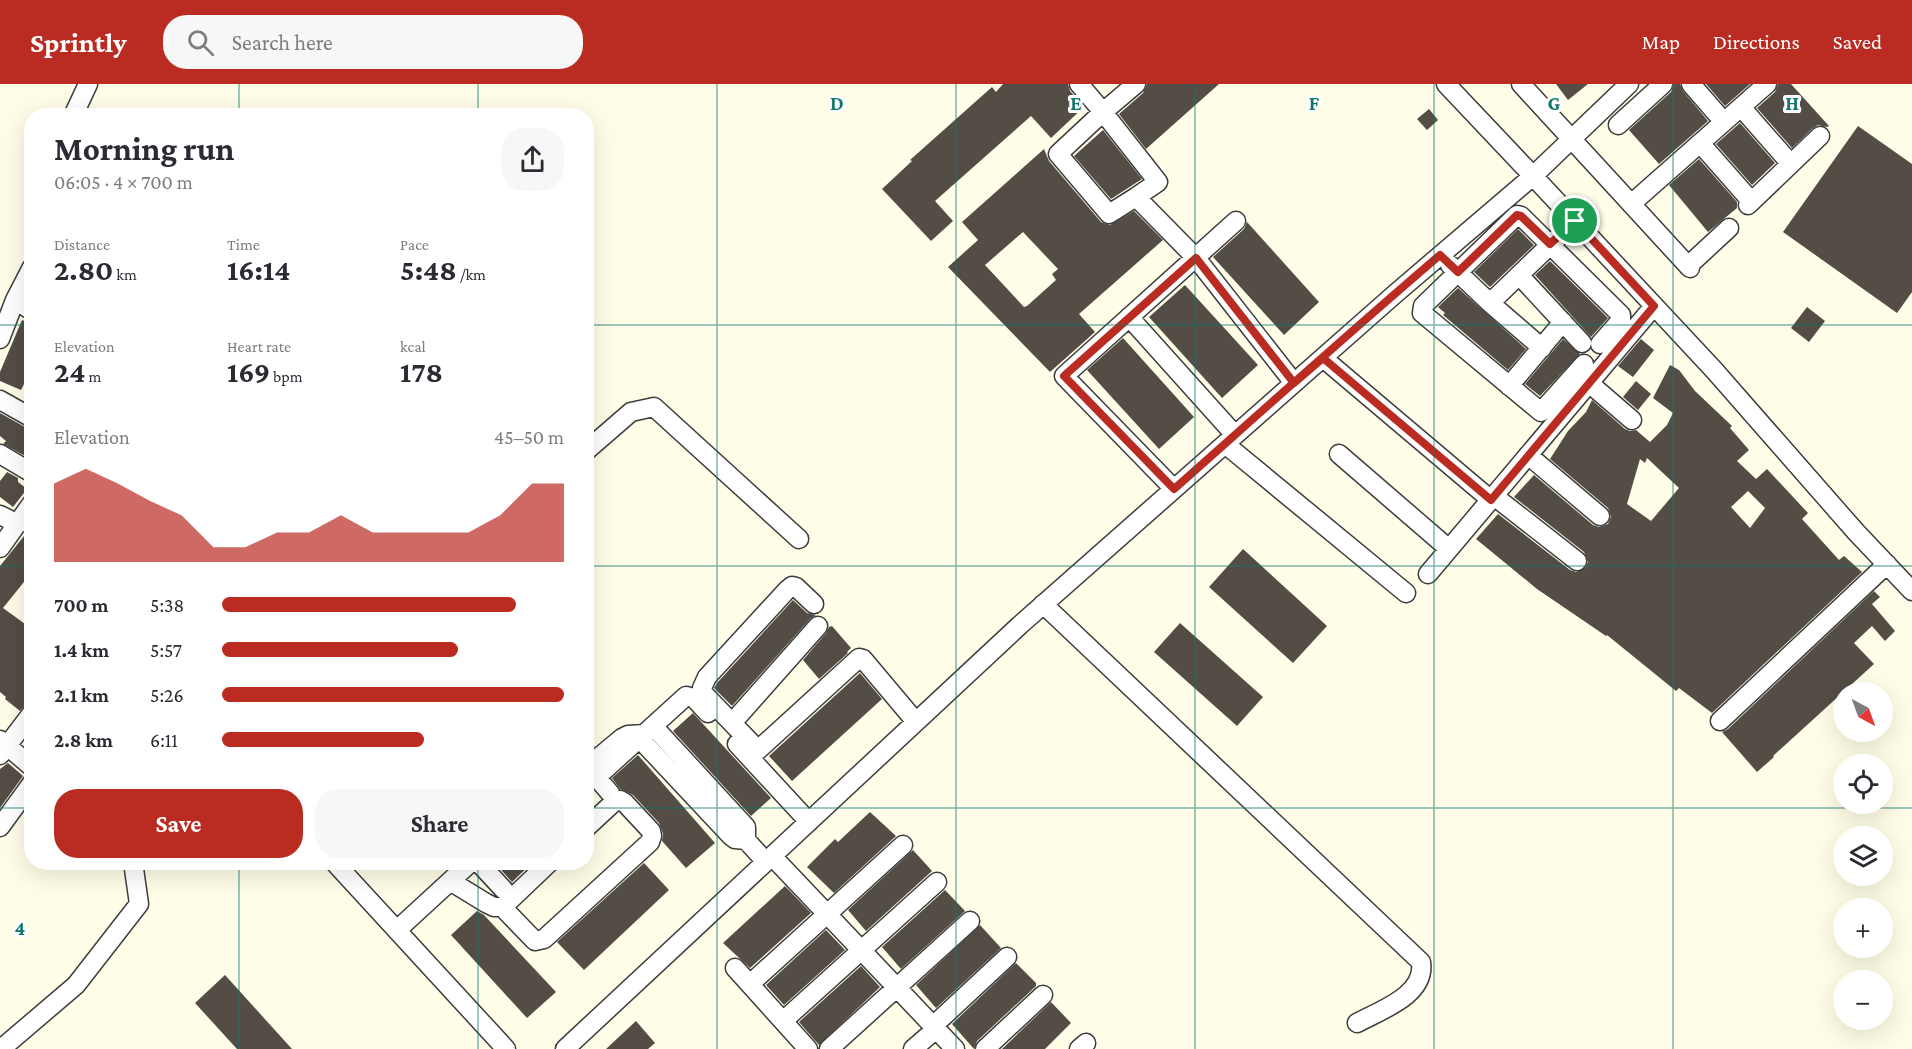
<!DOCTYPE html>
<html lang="en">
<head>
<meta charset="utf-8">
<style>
	:root { --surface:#fff; --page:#f7f7f7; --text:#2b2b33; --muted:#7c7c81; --accent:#ba2c22 }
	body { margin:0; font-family:"Crimson Pro",serif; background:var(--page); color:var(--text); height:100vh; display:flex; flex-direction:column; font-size:22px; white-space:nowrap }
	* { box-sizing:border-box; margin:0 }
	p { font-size:20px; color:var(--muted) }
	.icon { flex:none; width:33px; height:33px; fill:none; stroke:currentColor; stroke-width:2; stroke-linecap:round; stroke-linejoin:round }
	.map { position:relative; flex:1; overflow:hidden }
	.drawer { position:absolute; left:24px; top:24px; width:570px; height:762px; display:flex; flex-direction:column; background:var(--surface); border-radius:24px; box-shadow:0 6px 24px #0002 }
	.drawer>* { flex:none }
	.needle { width:39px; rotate:139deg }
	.buttons { position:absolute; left:1833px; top:598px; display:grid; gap:12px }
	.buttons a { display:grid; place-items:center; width:60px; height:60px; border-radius:50%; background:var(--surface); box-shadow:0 6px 24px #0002; font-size:30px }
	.pin { position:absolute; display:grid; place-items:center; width:51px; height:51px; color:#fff; margin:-26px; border:3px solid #fff; border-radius:50%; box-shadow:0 2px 6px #0007 }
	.round { display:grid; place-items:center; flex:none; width:63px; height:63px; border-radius:24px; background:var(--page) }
	.summary { display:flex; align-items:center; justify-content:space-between; height:102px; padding:0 30px }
	h1 { font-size:33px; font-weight:700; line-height:45px }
	.figures { display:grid; grid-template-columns:repeat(3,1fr); gap:9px; height:102px; padding:6px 30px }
	.figures div { display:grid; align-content:center }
	.figures b { font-size:30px; font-weight:700 }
	.figures small { font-size:16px; font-weight:400 }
	.figures p { font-size:16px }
	.chart { height:168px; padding:12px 30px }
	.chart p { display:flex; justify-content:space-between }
	.chart svg { width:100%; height:108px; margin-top:6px; fill:var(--accent); opacity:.7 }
	.cta { display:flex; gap:12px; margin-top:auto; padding:12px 30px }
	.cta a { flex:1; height:69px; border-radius:24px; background:var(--accent); color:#fff; font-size:24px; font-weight:700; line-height:69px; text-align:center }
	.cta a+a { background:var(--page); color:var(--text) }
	ul { padding:0 30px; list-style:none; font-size:20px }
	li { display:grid; grid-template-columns:96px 72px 1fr; align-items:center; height:45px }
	li i { height:15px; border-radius:8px; background:var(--accent) }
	header { display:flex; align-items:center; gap:36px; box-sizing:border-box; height:84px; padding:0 30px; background:var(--accent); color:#fff }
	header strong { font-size:28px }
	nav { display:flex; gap:33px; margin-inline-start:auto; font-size:21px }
	.search { width:420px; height:54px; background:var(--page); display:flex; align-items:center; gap:15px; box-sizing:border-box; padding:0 21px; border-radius:24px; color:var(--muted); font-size:22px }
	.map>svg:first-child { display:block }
	.building { fill:#534d46; fill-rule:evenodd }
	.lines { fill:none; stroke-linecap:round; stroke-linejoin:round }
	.minor-casing { stroke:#3d3d3d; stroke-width:21 }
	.minor { stroke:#fff; stroke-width:18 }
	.route-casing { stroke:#fff; stroke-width:12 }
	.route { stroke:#ba2c22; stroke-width:8 }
	.grid { fill:none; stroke:#0f766e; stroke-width:1.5; stroke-opacity:0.55 }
	.grid-label { font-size:20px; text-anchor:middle; font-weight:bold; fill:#0f766e; stroke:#fff; stroke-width:6; stroke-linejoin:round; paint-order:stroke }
</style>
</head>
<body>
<header>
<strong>Sprintly</strong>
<div class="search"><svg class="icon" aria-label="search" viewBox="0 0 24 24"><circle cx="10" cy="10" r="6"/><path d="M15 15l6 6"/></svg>Search here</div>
<nav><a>Map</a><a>Directions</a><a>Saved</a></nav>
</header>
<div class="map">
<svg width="1912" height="965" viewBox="0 0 1912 965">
	<rect width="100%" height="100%" fill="#fffde7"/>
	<path class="building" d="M1003 0H1068L1070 7 1084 23 1051 54 1031 32 935 117 953 137 931 157 882 105 912 77 910 76 992 3 996 8Z
		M1147 0H1219L1146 65 1119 30 1143 9Z
		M1556 0H1588L1568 16Z
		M1674 0H1680L1683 7 1708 37 1659 80 1629 46 1671 8Z
		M1706 0H1750L1725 22Z
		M1778 0H1791L1829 42 1827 43 1818 41 1813 44 1792 64 1757 24 1775 8Z
		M1429 25 1438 36 1427 46 1417 35Z
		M1740 39 1775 79 1752 101 1716 60Z
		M1858 42 1912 80V208L1897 229 1783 148Z
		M1103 46 1142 95 1111 115 1074 72Z
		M1044 65 1049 77 1101 138 1110 141 1134 127 1163 156 1079 230 1095 248 1050 288 948 183 978 156 962 138ZM1023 148 1058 185 1052 190 1056 196 1027 222 1024 223 985 181Z
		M1699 75 1737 118V124L1708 148 1669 101Z
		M1247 138 1319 218 1284 251 1213 173 1244 145Z
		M1518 145 1534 161 1490 203 1474 188Z
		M1550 177 1608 234 1591 253 1535 191Z
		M1185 201 1258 281 1222 314 1149 233Z
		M1458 204 1526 265 1508 286 1443 231 1445 229 1438 223Z
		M1807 223 1825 237 1809 258 1791 244Z
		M22 236 32 240V284L21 306 0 297V288Z
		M1123 254 1194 333 1159 365 1087 286Z
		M1563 255 1580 270 1540 312 1525 300Z
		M1641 255 1654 266 1633 293 1618 282Z
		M1670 281 1679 286 1695 307 1732 342 1730 344 1749 366 1737 377 1756 395 1767 385 1808 429 1802 435 1839 476 1844 472 1862 488 1712 629 1679 604 1676 607 1607 551 1606 552 1537 505 1476 455 1498 430 1570 486 1576 488 1585 484 1588 478 1584 468 1514 413 1534 391 1593 441 1599 443 1608 440 1611 433 1608 424 1550 375 1568 347 1586 328 1592 316 1625 345 1630 347 1636 346 1650 358 1667 341 1673 329 1653 314ZM1647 374 1679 404 1651 437 1627 420 1640 375 1645 379ZM1748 407 1765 424 1750 444 1731 423Z
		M1636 297 1651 310 1638 326 1623 313Z
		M0 329 32 347V370L29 374 3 360 6 357 0 352Z
		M7 388 18 394V398L27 405 13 423 0 413V397Z
		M32 442V488L3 524 32 545V618L27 619 20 627 5 615 6 613 0 608V482Z
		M1243 465 1327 542 1293 579 1209 503Z
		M1874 507 1880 513 1872 520 1895 547 1885 557 1872 542 1854 559 1874 580 1773 672 1774 673 1757 688 1722 648 1728 645Z
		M793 516 807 529 816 531 810 535 732 622 714 604 717 599Z
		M1180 539 1263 613 1237 642 1154 568Z
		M832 542 851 564 847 568 848 569 819 595 803 576 826 549 829 543Z
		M860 589 882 615 792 697 769 672Z
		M693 629 771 714 751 732 673 647Z
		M638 671 715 759 686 784 662 757 663 750 659 739 633 711 620 705 612 694Z
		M8 679 23 692 0 724V685Z
		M870 728 896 752 834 809 807 783 835 755 838 758Z
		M913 766 932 787 866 847 848 826Z
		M494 778H533L512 798Z
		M644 779 669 806 584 886 557 858Z
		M785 802 811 829 750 884 723 859Z
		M945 806 965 827 901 885 882 863Z
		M477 827 484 831 556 908 527 934 451 851Z
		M980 841 1001 864 936 924 916 901Z
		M826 846 845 866 784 921 766 901Z
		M1016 879 1036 899V902L977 957 974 965 952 940Z
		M861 882 880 903 819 961 799 938Z
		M225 891 292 965H237L195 919Z
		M1051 918 1071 939 1045 965H1002Z
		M636 937 655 959 648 965H606Z"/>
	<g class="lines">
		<defs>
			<path id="minor" d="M1079 0 1103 28 1136 0
				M1446 0 1533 92 1629 0
				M1521 0 1690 184
				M1691 0 1717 30
				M1741 23 1790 79
				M73 32 88 0
				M1618 41 1663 0
				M1700 59 1751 117
				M1136 113 1109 130 1058 70 1103 28 1158 98 1136 113 1196 174 1294 299
				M1631 120 1767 0
				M1748 121 1820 52
				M1450 181 1490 219 1575 137
				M1688 182 1729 144
				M32 183 15 216 32 227
				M1519 191 1582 259
				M1490 219 1542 264
				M1129 233 1235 351
				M0 255 15 216
				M1323 274 1491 416
				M1584 280 1541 328 1422 229 1423 222 1517 131 1521 132 1621 231V236L1600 260
				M1589 299 1632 336
				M1509 302 1563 238
				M0 316 32 334
				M1225 360 1406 509
				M586 367 631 328 654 323 799 455
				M0 370 32 389
				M1339 370 1449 465
				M1528 371 1600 432
				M1174 405 1064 292 1236 137
				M1494 412 1577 477
				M0 431 18 440
				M0 464 32 419
				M1428 490 1654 222
				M814 520 796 503 792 502 787 506 707 593 702 604 704 610 758 666 859 574 863 575 916 638
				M1043 520 1421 878C1426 911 1381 926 1357 939
				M1720 637 1887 480
				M732 639 818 542
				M654 643 746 743V756L766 778
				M640 655 731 752 735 755 746 756
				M0 656 32 683
				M737 660 809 738
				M0 671 32 629
				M586 684 622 654 628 651 645 650
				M610 709 598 695 599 691 686 612 694 614 708 629
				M0 743 32 699
				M772 772 955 965
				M334 778 506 965
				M478 778 504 806
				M550 778 507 819 506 827 535 857 544 855 650 758 652 752 651 747 625 719 620 716 613 719 586 744
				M449 799 455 800 486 819 494 823H505
				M397 846 471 778
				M735 884 808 965
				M750 900 903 761
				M783 937 937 798
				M933 942 1007 873
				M1 965 76 901 139 820 133 778
				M565 965 1020 541 1395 210 1533 92 1714 286 1856 448 1912 507
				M829 965 970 837
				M913 965 936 945
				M985 965 1043 911
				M1079 965 1086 959"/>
		</defs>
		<use href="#minor" class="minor-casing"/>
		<use href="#minor" class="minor"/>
	</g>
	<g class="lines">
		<defs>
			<path id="route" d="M1575 137 1550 160 1521 132 1517 131 1458 188 1440 171C1350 248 1262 327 1174 405L1064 292 1196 174 1294 299 1323 274 1491 416 1654 222 1575 137"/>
		</defs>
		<use href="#route" class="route-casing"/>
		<use href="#route" class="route"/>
	</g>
	<path class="grid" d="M239 0V32M478 0V32M717 0V965M956 0V965M1195 0V965M1434 0V965M1673 0V965M0 241H32M586 241H1912M0 482H32M586 482H1912M0 724H32M586 724H1912M239 778V965M478 778V965"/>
	<g class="grid-label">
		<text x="837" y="26">D</text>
		<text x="1076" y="26">E</text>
		<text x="1314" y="26">F</text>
		<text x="1554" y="26">G</text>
		<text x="1792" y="26">H</text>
		<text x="20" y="851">4</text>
	</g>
</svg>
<div class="buttons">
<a><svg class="needle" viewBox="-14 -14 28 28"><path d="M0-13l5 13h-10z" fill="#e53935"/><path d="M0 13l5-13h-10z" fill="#7c7c81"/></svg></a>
<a><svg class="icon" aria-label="locate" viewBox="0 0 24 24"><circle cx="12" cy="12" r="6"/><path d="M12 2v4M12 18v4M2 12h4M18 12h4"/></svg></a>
<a><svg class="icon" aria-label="layers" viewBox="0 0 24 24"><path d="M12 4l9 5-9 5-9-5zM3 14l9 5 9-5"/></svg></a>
<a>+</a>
<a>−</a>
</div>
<div class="pin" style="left:1575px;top:137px;background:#1e9e55"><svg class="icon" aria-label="arrive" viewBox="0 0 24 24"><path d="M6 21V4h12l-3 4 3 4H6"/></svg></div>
<section class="drawer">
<div class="summary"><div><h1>Morning run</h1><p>06:05 · 4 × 700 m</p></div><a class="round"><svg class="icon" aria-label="share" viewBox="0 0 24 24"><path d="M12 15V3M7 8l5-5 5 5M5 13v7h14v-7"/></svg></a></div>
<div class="figures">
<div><p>Distance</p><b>2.80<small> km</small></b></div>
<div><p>Time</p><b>16:14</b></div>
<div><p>Pace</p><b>5:48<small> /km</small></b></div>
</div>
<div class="figures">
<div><p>Elevation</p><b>24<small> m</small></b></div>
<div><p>Heart rate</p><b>169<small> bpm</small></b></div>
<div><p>kcal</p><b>178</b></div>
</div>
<div class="chart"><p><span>Elevation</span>45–50 m</p>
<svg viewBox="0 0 160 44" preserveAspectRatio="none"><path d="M0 44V12L10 6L20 12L30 19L40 25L50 38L60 38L70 32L80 32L90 25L100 32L110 32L120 32L130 32L140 25L150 12L160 12V44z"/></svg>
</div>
<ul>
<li><b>700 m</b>5:38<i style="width:86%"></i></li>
<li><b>1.4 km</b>5:57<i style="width:69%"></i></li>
<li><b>2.1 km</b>5:26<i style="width:100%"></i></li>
<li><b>2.8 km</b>6:11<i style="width:59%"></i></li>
</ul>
<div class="cta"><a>Save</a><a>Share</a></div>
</section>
</div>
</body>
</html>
